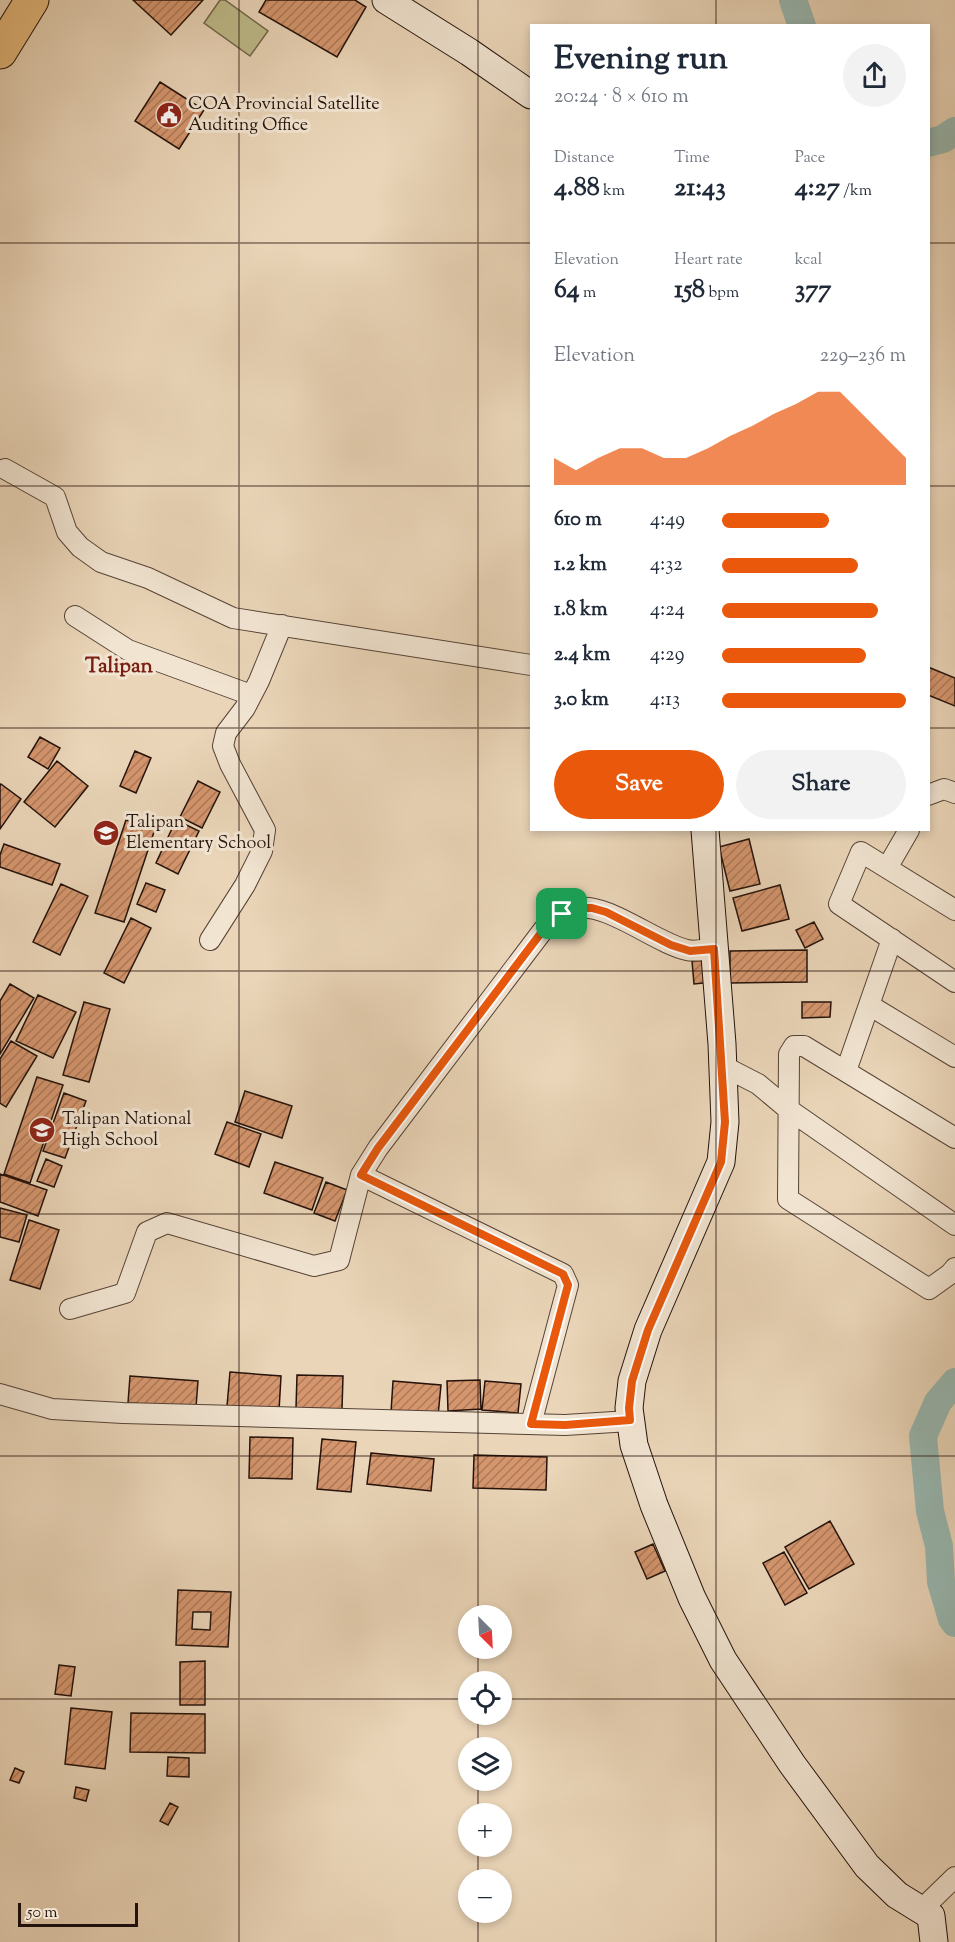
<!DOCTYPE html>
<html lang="en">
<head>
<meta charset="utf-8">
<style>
	:root { --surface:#fff; --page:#f2f2f3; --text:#1f2937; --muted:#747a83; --accent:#ea580c }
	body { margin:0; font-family:"Sorts Mill Goudy",serif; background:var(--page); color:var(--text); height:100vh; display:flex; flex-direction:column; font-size:22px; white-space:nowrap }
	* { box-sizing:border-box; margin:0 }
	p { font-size:20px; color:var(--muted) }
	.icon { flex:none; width:33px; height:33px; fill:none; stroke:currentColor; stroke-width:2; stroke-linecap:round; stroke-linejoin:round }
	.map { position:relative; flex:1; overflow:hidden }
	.side { position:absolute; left:530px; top:24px; width:400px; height:807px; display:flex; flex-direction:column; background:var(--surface); border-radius:0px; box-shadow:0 3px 9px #0003 }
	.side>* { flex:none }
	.needle { width:39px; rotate:156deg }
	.tools { position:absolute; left:458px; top:1605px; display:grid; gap:12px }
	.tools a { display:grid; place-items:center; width:54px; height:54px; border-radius:50%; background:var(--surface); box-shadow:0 3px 9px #0003; font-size:30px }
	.scale { position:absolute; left:18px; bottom:15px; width:120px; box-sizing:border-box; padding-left:6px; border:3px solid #24120b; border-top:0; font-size:16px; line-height:21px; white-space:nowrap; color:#24120b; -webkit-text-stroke:4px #f1e4d1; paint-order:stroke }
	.pin { position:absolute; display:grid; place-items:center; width:51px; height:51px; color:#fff; margin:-26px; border-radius:12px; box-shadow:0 3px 9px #0006 }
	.round { display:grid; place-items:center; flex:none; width:63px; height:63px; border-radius:32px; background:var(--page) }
	.head { display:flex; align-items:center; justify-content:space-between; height:102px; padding:0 24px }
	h1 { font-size:33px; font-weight:700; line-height:45px }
	.metrics { display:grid; grid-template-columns:repeat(3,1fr); gap:9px; height:102px; padding:6px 24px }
	.metrics div { display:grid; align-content:center }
	.metrics b { font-size:26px; font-weight:700 }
	.metrics small { font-size:16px; font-weight:400 }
	.metrics p { font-size:16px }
	.chart { height:168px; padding:12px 24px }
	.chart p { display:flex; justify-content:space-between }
	.chart svg { width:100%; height:108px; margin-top:6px; fill:var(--accent); opacity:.7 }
	.cta { display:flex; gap:12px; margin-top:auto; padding:12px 24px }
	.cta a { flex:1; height:69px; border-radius:36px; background:var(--accent); color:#fff; font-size:24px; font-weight:700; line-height:69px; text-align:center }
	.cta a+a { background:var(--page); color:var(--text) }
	ul { padding:0 24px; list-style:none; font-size:20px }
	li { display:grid; grid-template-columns:96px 72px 1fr; align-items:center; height:45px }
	li i { height:15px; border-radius:8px; background:var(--accent) }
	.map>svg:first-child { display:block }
	.grass { fill:#bebb8a; stroke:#71664a; stroke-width:1.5 }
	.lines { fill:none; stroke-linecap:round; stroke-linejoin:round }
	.river { stroke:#98b8b1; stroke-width:28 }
	.building { fill:url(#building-hatch); stroke:#24120b; stroke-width:1.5; fill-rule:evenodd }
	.street-casing { stroke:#564336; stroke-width:22 }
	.secondary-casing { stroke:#24120b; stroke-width:29 }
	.highway-casing { stroke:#24120b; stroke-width:35 }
	.street { stroke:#f1e4d1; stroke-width:20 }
	.secondary { stroke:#f1e4d1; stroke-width:27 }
	.highway { stroke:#e5ba7c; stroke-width:33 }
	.route-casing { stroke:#fff; stroke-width:12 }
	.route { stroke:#ea580c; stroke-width:8 }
	.grid { fill:none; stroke:#24120b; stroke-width:1.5; stroke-opacity:0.55 }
	.labels { text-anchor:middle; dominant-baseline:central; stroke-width:6; stroke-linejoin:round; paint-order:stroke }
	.poi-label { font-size:18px; fill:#24120b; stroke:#f1e4d1; text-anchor:start }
	.quarter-label { font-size:21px; font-weight:bold; fill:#7a1f14; stroke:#f1e4d1 }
</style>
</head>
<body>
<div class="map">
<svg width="955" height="1942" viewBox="0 0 955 1942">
	<defs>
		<pattern id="building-hatch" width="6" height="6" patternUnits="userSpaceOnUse" patternTransform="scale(1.5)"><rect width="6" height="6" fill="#d5966e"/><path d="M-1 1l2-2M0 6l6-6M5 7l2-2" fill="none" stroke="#ad7959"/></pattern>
	</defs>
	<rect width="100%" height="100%" fill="#ead5b8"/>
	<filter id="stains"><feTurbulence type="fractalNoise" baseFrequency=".00333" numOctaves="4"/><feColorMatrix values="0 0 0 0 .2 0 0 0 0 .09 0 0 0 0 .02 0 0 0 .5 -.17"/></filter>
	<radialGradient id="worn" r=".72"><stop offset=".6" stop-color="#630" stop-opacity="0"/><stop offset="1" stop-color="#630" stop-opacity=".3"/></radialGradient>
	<path class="grass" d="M220 0H225L268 31 250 56 204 23Z"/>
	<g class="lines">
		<path class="river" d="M793 0 802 26
			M928 143 943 139 955 131
			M955 1382 938 1402 923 1436 930 1511 939 1546 941 1582 952 1619 955 1623"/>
	</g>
	<path class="building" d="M133 0H203L171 35Z
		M266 0H355L366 7 337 57 259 12Z
		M160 82 204 110 179 149 135 121Z
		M928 667 955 678V706L928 695Z
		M40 737 60 748 48 769 28 757Z
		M135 751 151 758 136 793 120 786Z
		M57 761 88 786 55 827 24 802Z
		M198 781 220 792 202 828 180 817Z
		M1 784 21 799 0 829V786Z
		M126 820 155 829 124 922 95 913Z
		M176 820 199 831 178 874 156 863Z
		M749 839 760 884 730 891 719 847Z
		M4 844 60 864 52 885 0 867V855Z
		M146 883 165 890 156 912 137 904Z
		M61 884 88 896 60 955 33 942Z
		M780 885 789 919 742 931 733 898Z
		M131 918 151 928 124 983 104 973Z
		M814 922 823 939 805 948 796 930Z
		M807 950V982L730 983V951Z
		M712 960 713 982 694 984 692 961Z
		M10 984 34 998 0 1054V1001Z
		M38 995 76 1012 53 1058 16 1041Z
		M84 1002 110 1009 89 1082 63 1075Z
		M802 1002H831L830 1017 802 1018Z
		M11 1041 37 1056 6 1107 0 1103V1059Z
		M37 1077 63 1085 30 1183 4 1174Z
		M245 1091 292 1106 282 1138 235 1122Z
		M64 1093 86 1101 65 1158 43 1151Z
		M227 1122 261 1134 249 1167 215 1154Z
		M46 1159 62 1166 54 1187 37 1181Z
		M275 1162 323 1178 312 1210 264 1193Z
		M0 1174 47 1190 38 1216 0 1202Z
		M326 1182 347 1190 335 1221 314 1213Z
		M0 1208 27 1215 19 1242 0 1237Z
		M29 1220 59 1230 40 1289 10 1280Z
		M230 1372 281 1376 279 1411 227 1406Z
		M297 1375 343 1376 342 1409 296 1408Z
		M130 1376 198 1381 196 1407 128 1403Z
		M480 1380 481 1409 448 1411 447 1381Z
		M393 1381 441 1385 438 1416 391 1412Z
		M485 1381 521 1384 518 1413 482 1410Z
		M250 1437 293 1438 292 1479 249 1478Z
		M322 1439 356 1442 351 1492 317 1489Z
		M371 1453 434 1459 431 1491 367 1484Z
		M474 1455 547 1457 546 1490 473 1488Z
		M830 1521 854 1564 809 1589 785 1547Z
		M653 1544 665 1571 647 1579 635 1552Z
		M784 1552 807 1593 785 1605 763 1563Z
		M178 1590 231 1592 228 1647 176 1645ZM193 1612H211L210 1630 192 1629Z
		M205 1661V1705H180V1662Z
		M59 1665 75 1667 71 1696 55 1694Z
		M71 1708 112 1712 105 1769 65 1764Z
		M131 1713 205 1714V1753L130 1752Z
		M168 1757 189 1758V1777L167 1776Z
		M15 1768 24 1772 19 1783 10 1780Z
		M76 1787 89 1790 86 1801 74 1798Z
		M170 1803 178 1807 168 1825 160 1821Z"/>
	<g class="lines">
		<defs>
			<path id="street" d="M5 469 55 497 67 532 80 547 101 562 148 578 233 618 531 665
				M75 616 128 650 251 695
				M928 795 944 789 955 793
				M887 868 909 830
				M955 910 861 852 839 904 955 982
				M210 940 245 885 262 851 265 830 230 764 223 746 226 733 245 708 259 681 282 625
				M869 1005 955 1057
				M723 1066 758 1084 788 1109 955 1225
				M846 1071 892 939
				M955 1138 804 1046H794L789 1054 788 1199 929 1289 950 1274 955 1268
				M70 1309 125 1293 147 1232 167 1223 314 1266 339 1260 361 1175
				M0 1394 52 1409 123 1413 565 1425 630 1421
				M531 1424 568 1285 563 1274 361 1175 378 1148 544 929C554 921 563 912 575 909 605 900 655 943 687 950 695 952 706 949 714 949
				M921 1910 955 1877"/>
			<path id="secondary" d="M386 0 469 52 531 95
				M705 830 722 1044 725 1122 721 1162 648 1330 632 1381 629 1408 634 1445 654 1505 692 1598 723 1660 792 1764 867 1866 897 1895 931 1916 934 1942"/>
			<path id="highway" d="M0 52 32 0"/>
		</defs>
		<use href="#street" class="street-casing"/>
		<use href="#secondary" class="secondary-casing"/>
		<use href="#highway" class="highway-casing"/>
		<use href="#street" class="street"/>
		<use href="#secondary" class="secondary"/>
		<use href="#highway" class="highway"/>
	</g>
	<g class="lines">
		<defs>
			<path id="route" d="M576 908H592L606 912 671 945 690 951 714 949 725 1122 721 1162 648 1330 632 1381 629 1408 630 1420 565 1425 531 1424 568 1285 563 1274 361 1175 378 1148 544 929 562 914Z"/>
		</defs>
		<use href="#route" class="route-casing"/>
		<use href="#route" class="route"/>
	</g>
	<path class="grid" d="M239 0V1942M478 0V1616M716 0V26M0 243H531M928 243H955M0 486H531M928 486H955M0 728H531M928 728H955M716 830V1942M0 971H955M0 1214H955M0 1456H955M478 1648V1682M0 1699H468M501 1699H955M478 1714V1748M478 1780V1814M478 1846V1880M478 1912V1942"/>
	<defs>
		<symbol id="civic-disc" viewBox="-11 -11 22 22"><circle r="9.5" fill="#8f2418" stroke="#f1e4d1"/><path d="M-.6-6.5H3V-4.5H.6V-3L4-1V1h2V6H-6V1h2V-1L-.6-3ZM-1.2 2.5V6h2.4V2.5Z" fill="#fff"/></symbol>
		<symbol id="school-disc" viewBox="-11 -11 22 22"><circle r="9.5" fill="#8f2418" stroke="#f1e4d1"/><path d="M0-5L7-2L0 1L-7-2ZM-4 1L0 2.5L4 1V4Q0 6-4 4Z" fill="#fff"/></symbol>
	</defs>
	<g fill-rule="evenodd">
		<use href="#civic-disc" x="154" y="100" width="30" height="30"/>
		<use href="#school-disc" x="91" y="818" width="30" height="30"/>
		<use href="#school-disc" x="27" y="1115" width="30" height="30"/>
	</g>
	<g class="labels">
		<g class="poi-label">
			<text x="188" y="105">COA Provincial Satellite<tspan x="188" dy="21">Auditing Office</tspan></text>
			<text x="126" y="823">Talipan<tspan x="126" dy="21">Elementary School</tspan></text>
			<text x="62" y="1120">Talipan National<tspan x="62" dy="21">High School</tspan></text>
		</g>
		<g class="quarter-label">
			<text x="119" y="667">Talipan</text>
		</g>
	</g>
	<rect width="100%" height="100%" filter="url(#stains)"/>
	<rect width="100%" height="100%" fill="url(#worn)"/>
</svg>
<div class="tools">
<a><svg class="needle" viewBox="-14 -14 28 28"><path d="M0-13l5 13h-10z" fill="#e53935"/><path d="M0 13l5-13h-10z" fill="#747a83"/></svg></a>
<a><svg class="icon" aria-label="locate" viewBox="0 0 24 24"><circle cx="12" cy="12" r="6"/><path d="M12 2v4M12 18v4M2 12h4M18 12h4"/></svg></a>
<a><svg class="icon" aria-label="layers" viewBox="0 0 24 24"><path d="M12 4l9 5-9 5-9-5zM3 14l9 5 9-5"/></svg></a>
<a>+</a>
<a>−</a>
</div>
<div class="scale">50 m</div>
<div class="pin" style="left:562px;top:914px;background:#1e9e55"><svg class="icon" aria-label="arrive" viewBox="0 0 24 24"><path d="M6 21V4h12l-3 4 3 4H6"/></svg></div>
<section class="side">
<div class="head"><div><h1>Evening run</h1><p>20:24 · 8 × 610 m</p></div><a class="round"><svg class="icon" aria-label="share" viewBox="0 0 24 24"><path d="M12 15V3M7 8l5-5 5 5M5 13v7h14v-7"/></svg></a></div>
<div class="metrics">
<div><p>Distance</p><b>4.88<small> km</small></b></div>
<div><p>Time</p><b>21:43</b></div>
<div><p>Pace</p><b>4:27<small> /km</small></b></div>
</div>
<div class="metrics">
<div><p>Elevation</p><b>64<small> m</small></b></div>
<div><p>Heart rate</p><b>158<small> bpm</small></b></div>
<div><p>kcal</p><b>377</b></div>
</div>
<div class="chart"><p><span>Elevation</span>229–236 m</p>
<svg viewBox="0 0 160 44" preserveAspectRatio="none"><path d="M0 44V33L10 38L20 33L30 29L40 29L50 33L60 33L70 29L80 24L90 20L100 15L110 11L120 6L130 6L140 15L150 24L160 33V44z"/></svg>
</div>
<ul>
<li><b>610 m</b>4:49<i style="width:58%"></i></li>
<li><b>1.2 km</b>4:32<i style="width:74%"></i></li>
<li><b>1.8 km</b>4:24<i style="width:85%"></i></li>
<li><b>2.4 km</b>4:29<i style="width:78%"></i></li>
<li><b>3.0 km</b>4:13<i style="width:100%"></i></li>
</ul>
<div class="cta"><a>Save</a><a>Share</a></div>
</section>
</div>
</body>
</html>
